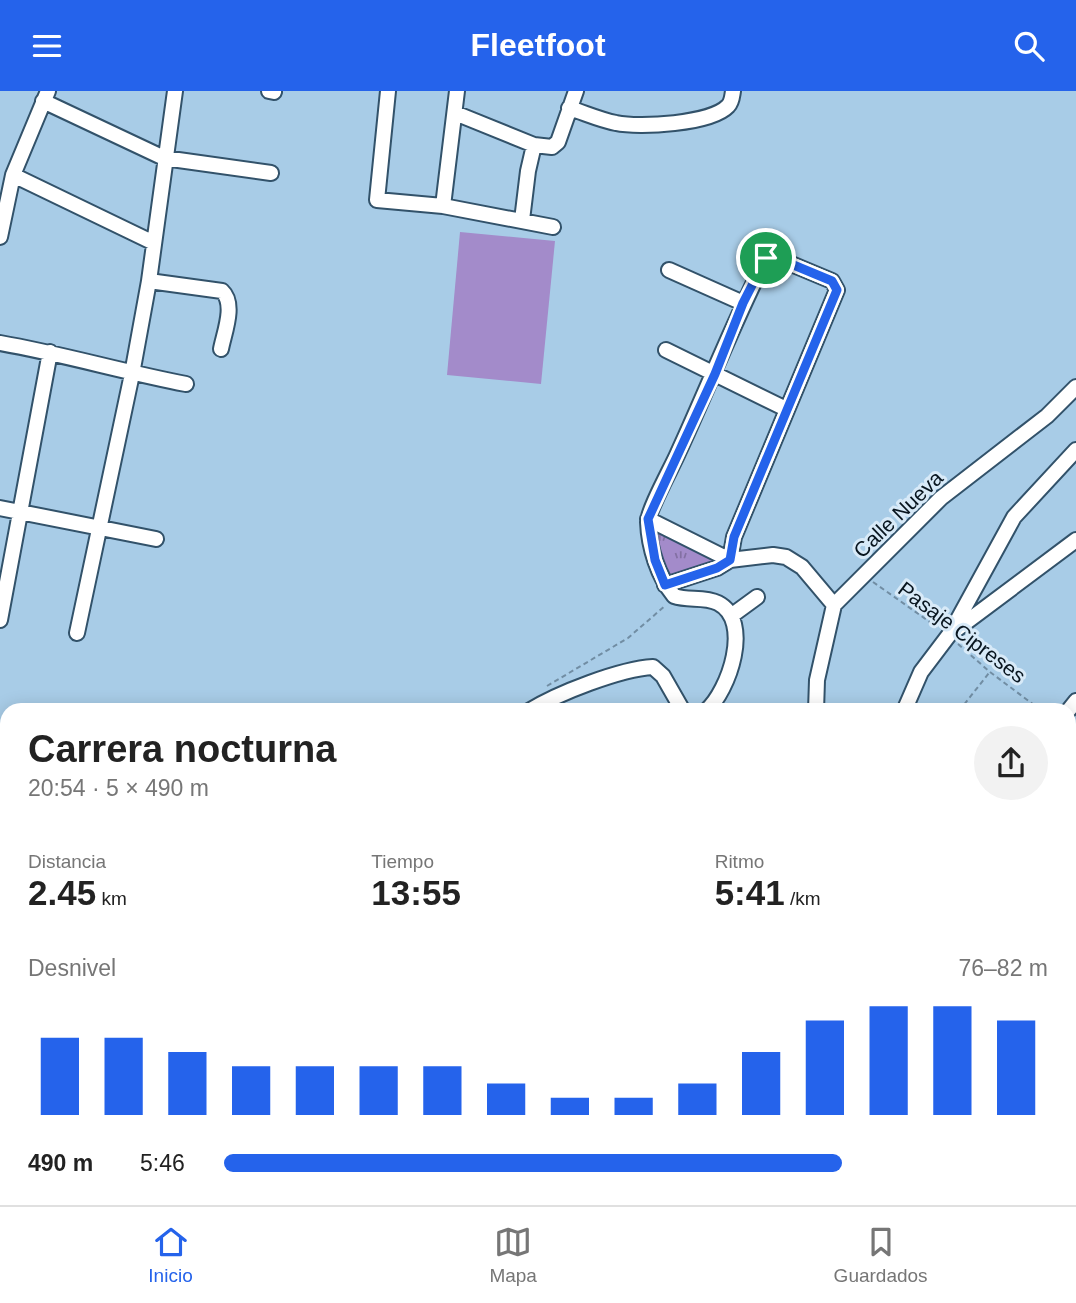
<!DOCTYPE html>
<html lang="es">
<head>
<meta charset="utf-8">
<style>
	:root { --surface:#fff; --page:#f2f2f2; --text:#222; --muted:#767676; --line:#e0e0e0; --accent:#2563eb }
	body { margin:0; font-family:Arial,sans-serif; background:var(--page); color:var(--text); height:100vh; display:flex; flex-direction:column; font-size:26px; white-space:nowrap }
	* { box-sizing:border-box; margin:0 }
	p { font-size:23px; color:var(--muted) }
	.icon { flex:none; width:38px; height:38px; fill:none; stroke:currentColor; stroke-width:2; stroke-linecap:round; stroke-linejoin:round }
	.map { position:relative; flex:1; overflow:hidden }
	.details { position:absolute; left:0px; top:612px; width:1076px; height:502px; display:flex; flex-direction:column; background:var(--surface); border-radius:21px 21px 0 0; box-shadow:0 4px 18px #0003 }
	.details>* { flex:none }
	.pin { position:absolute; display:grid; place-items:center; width:60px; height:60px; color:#fff; margin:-30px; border:4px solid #fff; border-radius:50%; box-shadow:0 2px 7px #0007 }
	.round { display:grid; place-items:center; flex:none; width:74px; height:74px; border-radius:37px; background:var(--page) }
	.overview { display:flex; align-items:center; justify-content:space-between; height:119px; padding:0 28px }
	h1 { font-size:38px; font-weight:700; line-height:52px }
	.metrics { display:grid; grid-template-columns:repeat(3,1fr); gap:10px; height:119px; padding:7px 28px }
	.metrics div { display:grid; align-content:center }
	.metrics b { font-size:35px; font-weight:700 }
	.metrics small { font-size:19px; font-weight:400 }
	.metrics p { font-size:19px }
	.chart { height:196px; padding:14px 28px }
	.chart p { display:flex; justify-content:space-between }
	.chart svg { width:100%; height:126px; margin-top:7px; stroke:var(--accent); stroke-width:6 }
	ul { padding:0 28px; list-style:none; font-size:23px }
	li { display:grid; grid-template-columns:112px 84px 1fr; align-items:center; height:52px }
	li i { height:18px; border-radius:9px; background:var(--accent) }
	header { display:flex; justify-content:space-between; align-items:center; height:91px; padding:0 28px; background:var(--accent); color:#fff; font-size:32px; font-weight:700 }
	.tab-bar { display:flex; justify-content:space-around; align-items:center; height:98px; border-top:2px solid var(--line); background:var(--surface); font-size:19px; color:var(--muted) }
	.tab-bar a { display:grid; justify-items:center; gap:4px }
	.tab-bar .active { color:var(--accent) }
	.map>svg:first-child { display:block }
	.park { fill:url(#park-tufts) }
	.garden { fill:#a38bca }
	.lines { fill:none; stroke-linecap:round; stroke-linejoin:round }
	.minor-casing { stroke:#32526a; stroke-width:18 }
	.path { stroke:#718da3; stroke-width:2; stroke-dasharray:5 3.5; stroke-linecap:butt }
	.minor { stroke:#fff; stroke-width:14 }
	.route-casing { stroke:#fff; stroke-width:14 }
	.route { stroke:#2563eb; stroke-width:9 }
	.labels { text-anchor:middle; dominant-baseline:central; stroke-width:6; stroke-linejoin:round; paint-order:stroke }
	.street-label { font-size:21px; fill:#08151f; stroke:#d8eaf8 }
</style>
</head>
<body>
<header><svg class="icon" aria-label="menu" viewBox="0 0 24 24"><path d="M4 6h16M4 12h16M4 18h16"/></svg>Fleetfoot<svg class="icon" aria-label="search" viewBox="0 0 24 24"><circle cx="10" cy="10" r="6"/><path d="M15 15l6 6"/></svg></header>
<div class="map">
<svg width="1076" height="1114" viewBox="0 0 1076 1114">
	<defs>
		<pattern id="park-tufts" width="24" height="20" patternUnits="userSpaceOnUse" patternTransform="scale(1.75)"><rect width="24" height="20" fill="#a38bca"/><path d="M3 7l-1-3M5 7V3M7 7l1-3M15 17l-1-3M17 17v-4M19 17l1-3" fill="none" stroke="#8370a3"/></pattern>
	</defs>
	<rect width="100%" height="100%" fill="#a8cce7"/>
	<path class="park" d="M660 441 716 467V470L668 485 664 482 656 443Z"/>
	<path class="garden" d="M460 141 555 150 541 293 447 284Z"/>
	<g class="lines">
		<defs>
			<path id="minor" d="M269 0 274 1
				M388 0 377 109 443 115 553 136
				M43 10 164 67 271 82
				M569 17C585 22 600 29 616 32 639 37 711 33 728 15 732 11 732 6 733 0
				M455 22 534 54
				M13 84 154 152
				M443 115 457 0
				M522 129 528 80 534 54 552 56 558 51 576 0
				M0 146 13 84 48 0
				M669 179 743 212
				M149 190 222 200C236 213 224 242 221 258
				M0 252C63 263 123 281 186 293
				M666 259 786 318
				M0 417 156 448
				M648 428 730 469 734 446 837 199 832 190 772 165 766 167C734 230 708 297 678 362 672 376 648 419 648 431 649 457 658 485 674 505 688 510 704 505 718 512 753 530 729 600 706 620
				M665 494 717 477 730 469 773 464 786 466 802 476 834 514
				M731 525 757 506
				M0 529 50 261
				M951 541 1014 426 1076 359
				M77 542 132 283 149 190 175 0
				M529 620C558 602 620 578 653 576L663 585 683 620
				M816 620 817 589 834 514 941 407 1047 325 1076 296
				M904 620 921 581 949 544 1076 449
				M1068 620 1076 610
				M0 647H7
				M1069 759 1076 753
				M1069 908 1076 902
				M1069 970 1076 967
				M0 991 7 998
				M1069 1029 1076 1025
				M0 1105 7 1106
				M27 1108 90 1114
				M663 1108 668 1114
				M740 1108 748 1114
				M917 1108V1114
				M280 1114 281 1108
				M530 1114 534 1108
				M608 1114 610 1108
				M820 1114 822 1108
				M968 1114 972 1108
				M1068 1114 1076 1110"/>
		</defs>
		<use href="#minor" class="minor-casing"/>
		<path class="path" d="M873 491 937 536
			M958 553 990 581 1042 620
			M547 595 628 547 666 514
			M959 620 989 582
			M1069 854 1076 862"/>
		<use href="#minor" class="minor"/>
	</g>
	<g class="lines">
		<defs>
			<path id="route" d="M772 165 832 190 837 199 734 446 730 469 717 477 665 494 655 469 648 428 715 283 743 212 766 167Z"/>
		</defs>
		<use href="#route" class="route-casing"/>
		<use href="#route" class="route"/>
	</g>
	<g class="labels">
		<g class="street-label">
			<text transform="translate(898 423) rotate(-44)">Calle Nueva</text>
			<text transform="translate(962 541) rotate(37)">Pasaje Cipreses</text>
		</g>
	</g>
</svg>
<div class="pin" style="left:766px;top:167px;background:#1e9e55"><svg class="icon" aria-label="arrive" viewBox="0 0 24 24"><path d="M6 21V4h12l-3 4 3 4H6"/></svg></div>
<section class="details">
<div class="overview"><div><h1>Carrera nocturna</h1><p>20:54 · 5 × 490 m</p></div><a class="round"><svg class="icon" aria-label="share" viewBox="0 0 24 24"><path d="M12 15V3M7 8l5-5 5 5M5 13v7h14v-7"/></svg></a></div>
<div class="metrics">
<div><p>Distancia</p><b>2.45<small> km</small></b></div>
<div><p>Tiempo</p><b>13:55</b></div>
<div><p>Ritmo</p><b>5:41<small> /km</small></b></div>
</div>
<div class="chart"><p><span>Desnivel</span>76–82 m</p>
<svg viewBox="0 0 160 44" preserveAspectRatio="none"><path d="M5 44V17M15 44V17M25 44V22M35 44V27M45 44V27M55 44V27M65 44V27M75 44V33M85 44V38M95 44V38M105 44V33M115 44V22M125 44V11M135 44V6M145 44V6M155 44V11"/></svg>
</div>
<ul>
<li><b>490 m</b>5:46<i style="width:75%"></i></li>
</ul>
</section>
</div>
<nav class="tab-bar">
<a class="active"><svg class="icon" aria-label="home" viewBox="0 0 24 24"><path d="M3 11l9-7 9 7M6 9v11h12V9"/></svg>Inicio</a>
<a><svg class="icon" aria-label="map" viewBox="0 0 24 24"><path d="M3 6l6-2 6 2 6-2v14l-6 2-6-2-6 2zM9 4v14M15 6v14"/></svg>Mapa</a>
<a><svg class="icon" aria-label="saved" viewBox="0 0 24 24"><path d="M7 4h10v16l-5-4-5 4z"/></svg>Guardados</a>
</nav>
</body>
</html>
